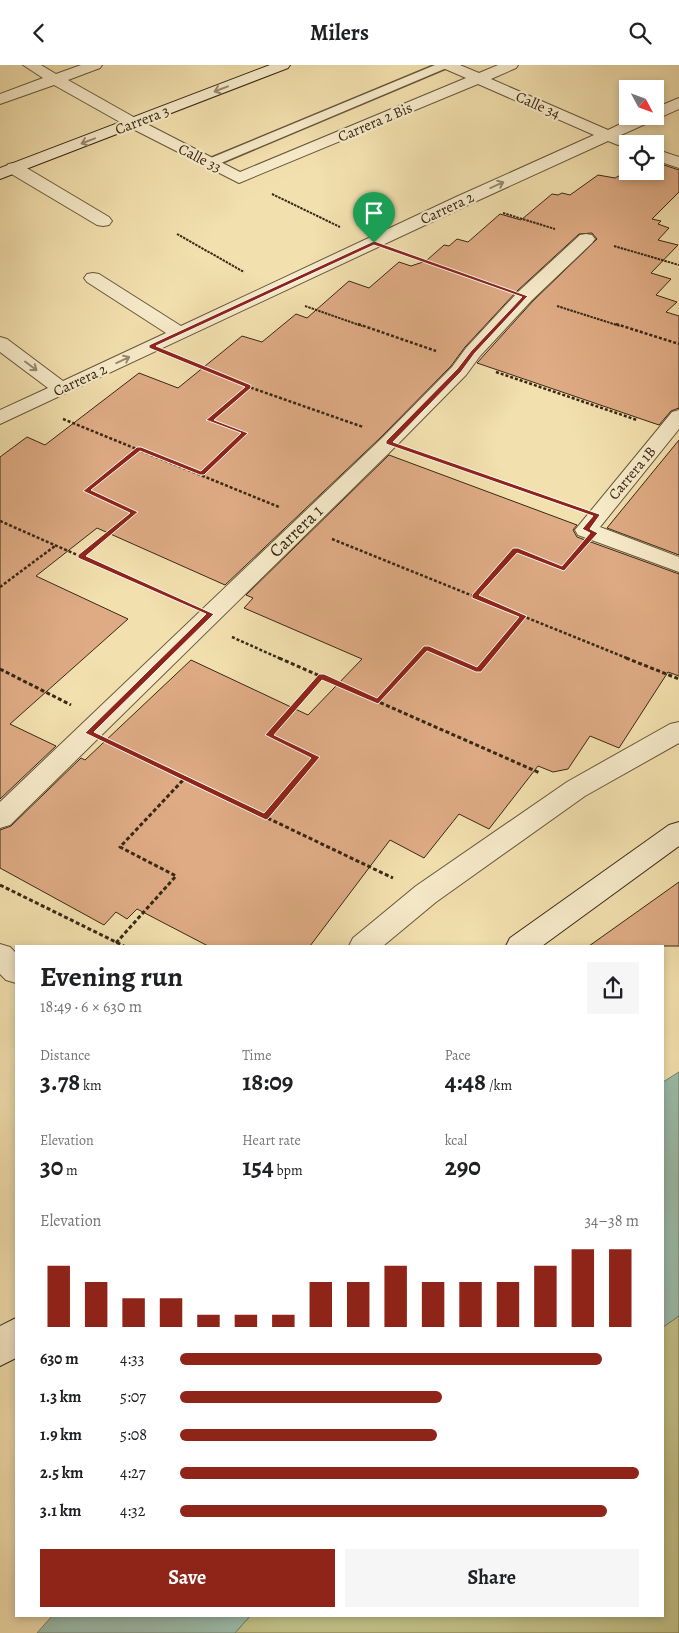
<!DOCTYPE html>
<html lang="en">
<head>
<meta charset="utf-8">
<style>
	:root { --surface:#fff; --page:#f6f6f6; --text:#202124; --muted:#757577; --accent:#8f2418 }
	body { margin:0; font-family:Alegreya,serif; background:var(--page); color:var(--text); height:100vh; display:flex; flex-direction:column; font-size:19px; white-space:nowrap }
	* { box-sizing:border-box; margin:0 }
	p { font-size:16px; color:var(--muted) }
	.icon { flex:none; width:28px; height:28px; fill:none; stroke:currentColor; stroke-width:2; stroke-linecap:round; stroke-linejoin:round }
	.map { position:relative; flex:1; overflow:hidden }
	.details { position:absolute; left:15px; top:880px; width:649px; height:672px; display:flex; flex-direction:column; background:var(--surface); border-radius:0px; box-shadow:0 2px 8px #0003 }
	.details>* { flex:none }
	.needle { width:32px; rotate:131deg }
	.fabs { position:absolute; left:619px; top:15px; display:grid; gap:10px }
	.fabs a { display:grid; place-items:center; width:45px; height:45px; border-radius:0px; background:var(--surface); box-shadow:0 2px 8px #0003; font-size:25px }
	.pin { position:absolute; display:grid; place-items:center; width:42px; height:42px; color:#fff; margin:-51px -21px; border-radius:50% 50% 50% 0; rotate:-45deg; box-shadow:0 0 5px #0007 }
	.pin .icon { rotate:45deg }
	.round { display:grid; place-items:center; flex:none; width:52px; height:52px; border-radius:0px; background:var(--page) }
	.overview { display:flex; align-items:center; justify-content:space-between; height:85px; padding:0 25px }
	h1 { font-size:28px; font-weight:600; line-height:38px }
	.stats { display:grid; grid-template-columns:repeat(3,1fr); gap:8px; height:85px; padding:5px 25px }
	.stats div { display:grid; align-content:center }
	.stats b { font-size:25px; font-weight:600 }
	.stats small { font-size:14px; font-weight:400 }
	.stats p { font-size:14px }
	.chart { height:140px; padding:10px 25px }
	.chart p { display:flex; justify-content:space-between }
	.chart svg { width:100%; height:90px; margin-top:5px; stroke:var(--accent); stroke-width:6 }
	.button { display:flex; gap:10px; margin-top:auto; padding:10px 25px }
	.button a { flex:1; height:58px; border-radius:0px; background:var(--accent); color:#fff; font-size:20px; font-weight:600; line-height:58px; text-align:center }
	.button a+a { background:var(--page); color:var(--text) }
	ul { padding:0 25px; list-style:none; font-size:16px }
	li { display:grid; grid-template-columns:80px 60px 1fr; align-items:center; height:38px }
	li i { height:12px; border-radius:6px; background:var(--accent) }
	header { display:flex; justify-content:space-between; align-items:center; height:65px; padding:0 25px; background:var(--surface); font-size:22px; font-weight:600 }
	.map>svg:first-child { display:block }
	.green { fill:#c1c086; stroke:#7d744d }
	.water { fill:#9bbdac; stroke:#74816f }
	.building { fill:#deab84; stroke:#392814 }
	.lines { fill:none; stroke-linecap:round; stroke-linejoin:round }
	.lane-casing { stroke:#67563a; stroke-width:3 }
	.street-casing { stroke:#67563a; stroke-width:2 }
	.secondary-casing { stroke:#392814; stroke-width:2 }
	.path-far2 { stroke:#392814; stroke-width:2; stroke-dasharray:2.5 1; stroke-linecap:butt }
	.path-far1 { stroke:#392814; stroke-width:2.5; stroke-dasharray:3 2; stroke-linecap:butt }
	.path { stroke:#392814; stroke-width:3; stroke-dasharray:4 2.5; stroke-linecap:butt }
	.lane { fill:#f7ebca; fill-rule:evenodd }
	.street { fill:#f7ebca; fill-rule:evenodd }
	.secondary { fill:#f7ebca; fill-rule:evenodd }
	.oneway { stroke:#988a6f }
	.route { fill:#8f2418; stroke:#fff; fill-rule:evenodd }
	.labels { text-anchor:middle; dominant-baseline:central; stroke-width:4.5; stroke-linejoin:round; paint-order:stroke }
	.far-street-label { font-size:15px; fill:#392814; stroke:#f7ebca }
	.street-label { font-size:18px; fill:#392814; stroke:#f7ebca }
</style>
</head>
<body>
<header><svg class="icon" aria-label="back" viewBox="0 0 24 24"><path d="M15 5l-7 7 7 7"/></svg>Milers<svg class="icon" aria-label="search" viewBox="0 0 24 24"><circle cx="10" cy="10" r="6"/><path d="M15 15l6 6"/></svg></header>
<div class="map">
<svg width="679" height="1568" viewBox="0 0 679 1568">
	<rect width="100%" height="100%" fill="#f2e0ae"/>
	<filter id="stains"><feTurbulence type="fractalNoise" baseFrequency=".004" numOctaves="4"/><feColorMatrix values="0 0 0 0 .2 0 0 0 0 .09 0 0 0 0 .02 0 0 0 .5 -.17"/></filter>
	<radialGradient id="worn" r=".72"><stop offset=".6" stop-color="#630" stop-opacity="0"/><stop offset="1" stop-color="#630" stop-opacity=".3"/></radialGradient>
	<path class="green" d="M679 1251V1568H235L250 1551H662L663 1262Z"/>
	<path class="water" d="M679 1007V1251L663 1262V1017Z
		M52 1551H250L235 1568H37Z"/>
	<path class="building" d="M655 97 679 105V127L652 154 661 156 658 159 669 163 658 175 678 180 651 208 671 214 656 230 677 237 666 247 679 251V343L671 346 659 360 477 298 533 236 597 174 592 168 579 169 517 226 465 282 451 301 381 372 225 520 97 463 36 511 128 554 10 659 56 681 0 734V392L27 372 45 380 139 308 178 323 242 271 262 277 296 249 307 253 349 216 369 223 399 197 411 201 426 196 444 180 449 181 457 174 468 177 500 149 521 155 552 129 558 130 562 128 570 130 598 110 615 113 628 106H655Z
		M679 375V490L607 463Z
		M389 390 577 460 573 465 577 472 679 509V611L668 607 619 683 590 671 568 704 553 707 538 701 489 764 459 749 424 793 390 775 310 881H208L137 844 127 854 116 847 104 860 0 803V765L11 761 81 693 85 695 191 595 308 650 362 594 244 543 253 533 246 530Z
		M679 817V881H589Z"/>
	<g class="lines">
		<defs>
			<path id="lane" d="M435 0H451L449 2 214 101H206L204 98 206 95Z"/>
			<path id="street" d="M23 0H41L56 9 81 0H102L100 3 68 15 139 55 240 107 466 13 443 3 441 0H460L479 8 498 0H518L516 3 491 14 608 65 637 51H655V43L679 33V44L621 70 626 75 624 78 618 80 608 76 468 140 0 359V345L48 323 0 287V272L7 274 63 316 166 268 87 217 84 213 87 209 93 208 99 209 181 261 456 132 594 70 478 19 239 118 127 61 54 20 0 39V29L43 13Z
				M655 84 679 92V103L655 95Z
				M14 98 20 99 109 152 112 156 109 160 103 161 97 160 8 107 6 103 8 99Z
				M586 169 592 170 595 174 592 178 532 235 480 291 466 310 396 381 10 760 0 763V737L382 373 452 302 466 283 518 227 580 170Z
				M679 345V364L600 462 679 492V507L578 470 575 465 672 347Z
				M679 657V678L585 731 436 837 383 881H349L353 873 416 821 567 717 670 659Z
				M0 879 10 882 16 888V918L6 915 0 909Z"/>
			<path id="secondary" d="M270 0H290L288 3 0 114V103Z
				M679 757V781L542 881H506L510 873 669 760Z
				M16 1253V1293L0 1301V1261Z"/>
		</defs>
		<use href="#lane" class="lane-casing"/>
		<use href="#street" class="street-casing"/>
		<use href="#secondary" class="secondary-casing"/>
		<path class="path-far2" d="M272 129 340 162
			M503 148 555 164
			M177 169 244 207
			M614 181 679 200
			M411 191 495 220
			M305 241 362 261
			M557 241 620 261"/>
		<path class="path-far1" d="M358 259 436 286
			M616 259 679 279
			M186 296 249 322 363 362
			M496 307 637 355
			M63 354 279 442
			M420 388 567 440
			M202 409 245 368 209 355 249 322
			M0 456 180 535
			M332 474 629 594
			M81 492 135 447 86 426 138 384
			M0 522 55 481
			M474 531 516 485 564 504 575 491
			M232 572 281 594
			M416 594 426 583 452 594
			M488 594 524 551"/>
		<path class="path" d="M279 593 540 708
			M449 593 479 605 489 593
			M626 593 679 614
			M0 604 71 640
			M378 636 417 593
			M121 683 393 813
			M266 752 317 692 269 670 321 611
			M0 820 124 881
			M116 878 176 811 120 782 184 714"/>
		<use href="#lane" class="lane"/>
		<use href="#street" class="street"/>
		<use href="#secondary" class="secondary"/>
	</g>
	<defs><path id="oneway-shaft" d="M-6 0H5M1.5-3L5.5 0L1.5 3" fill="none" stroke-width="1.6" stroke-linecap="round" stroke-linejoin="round" transform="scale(1.25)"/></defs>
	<g class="oneway">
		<use href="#oneway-shaft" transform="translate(221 24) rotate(159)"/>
		<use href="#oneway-shaft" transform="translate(88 76) rotate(159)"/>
		<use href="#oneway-shaft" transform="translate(497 120) rotate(-24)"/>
		<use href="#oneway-shaft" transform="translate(123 295) rotate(-25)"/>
		<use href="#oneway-shaft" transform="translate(31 301) rotate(37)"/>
	</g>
	<path class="route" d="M374 176 528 231 475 288 461 307 393 377 599 449 600 450 590 464 598 468 564 506 517 488 479 530 527 551 481 607H476L427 586 378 639 322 615 274 670 320 692 268 754 266 755 85 668 206 549 78 493V490L130 448 83 426 137 382H141L201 406 241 368 206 355 245 322 149 283V280ZM374 180 522 232 471 286 457 304 386 376V379L593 451 582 464 590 468 562 501 518 483H513L472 530V533L519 552 477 602 429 581H424L377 633 324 609H319L265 670 311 693 264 748 94 667 214 549 86 491 138 447 91 425 140 386 200 410H204L248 368 214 355 251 323V320L156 281Z"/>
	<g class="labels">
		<g class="far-street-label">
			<text transform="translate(538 40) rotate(24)">Calle 34</text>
			<text transform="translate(142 55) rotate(-21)">Carrera 3</text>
			<text transform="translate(375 57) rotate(-23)">Carrera 2 Bis</text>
			<text transform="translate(200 93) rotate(27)">Calle 33</text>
			<text transform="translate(447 143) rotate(-25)">Carrera 2</text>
			<text transform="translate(80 315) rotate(-25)">Carrera 2</text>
			<text transform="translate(632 408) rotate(-50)">Carrera 1B</text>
		</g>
		<g class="street-label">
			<text transform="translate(296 466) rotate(-44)">Carrera 1</text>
		</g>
	</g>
	<rect width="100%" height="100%" filter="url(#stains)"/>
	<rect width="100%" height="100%" fill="url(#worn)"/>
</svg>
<div class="fabs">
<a><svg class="needle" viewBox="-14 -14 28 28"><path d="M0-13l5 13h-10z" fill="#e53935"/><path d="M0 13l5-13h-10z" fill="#757577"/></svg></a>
<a><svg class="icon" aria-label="locate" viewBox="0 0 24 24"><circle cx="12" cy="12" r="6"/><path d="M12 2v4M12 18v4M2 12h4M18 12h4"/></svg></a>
</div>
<div class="pin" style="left:374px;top:178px;background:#1e9e55"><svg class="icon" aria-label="arrive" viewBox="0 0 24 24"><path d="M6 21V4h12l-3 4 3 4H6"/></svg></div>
<section class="details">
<div class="overview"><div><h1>Evening run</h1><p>18:49 · 6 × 630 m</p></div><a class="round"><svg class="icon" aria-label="share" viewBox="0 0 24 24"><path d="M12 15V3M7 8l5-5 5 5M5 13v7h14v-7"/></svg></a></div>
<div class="stats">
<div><p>Distance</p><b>3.78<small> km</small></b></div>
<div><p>Time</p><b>18:09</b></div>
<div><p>Pace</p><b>4:48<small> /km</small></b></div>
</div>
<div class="stats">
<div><p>Elevation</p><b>30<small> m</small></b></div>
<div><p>Heart rate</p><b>154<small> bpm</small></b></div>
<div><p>kcal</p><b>290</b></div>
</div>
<div class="chart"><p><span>Elevation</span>34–38 m</p>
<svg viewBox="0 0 160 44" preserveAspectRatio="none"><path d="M5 44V14M15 44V22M25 44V30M35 44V30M45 44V38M55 44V38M65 44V38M75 44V22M85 44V22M95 44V14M105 44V22M115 44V22M125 44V22M135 44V14M145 44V6M155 44V6"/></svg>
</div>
<ul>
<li><b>630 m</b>4:33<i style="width:92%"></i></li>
<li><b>1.3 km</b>5:07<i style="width:57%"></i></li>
<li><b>1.9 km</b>5:08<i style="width:56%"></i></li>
<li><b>2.5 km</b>4:27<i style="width:100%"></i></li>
<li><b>3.1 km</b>4:32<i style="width:93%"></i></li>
</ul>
<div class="button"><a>Save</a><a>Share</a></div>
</section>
</div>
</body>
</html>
